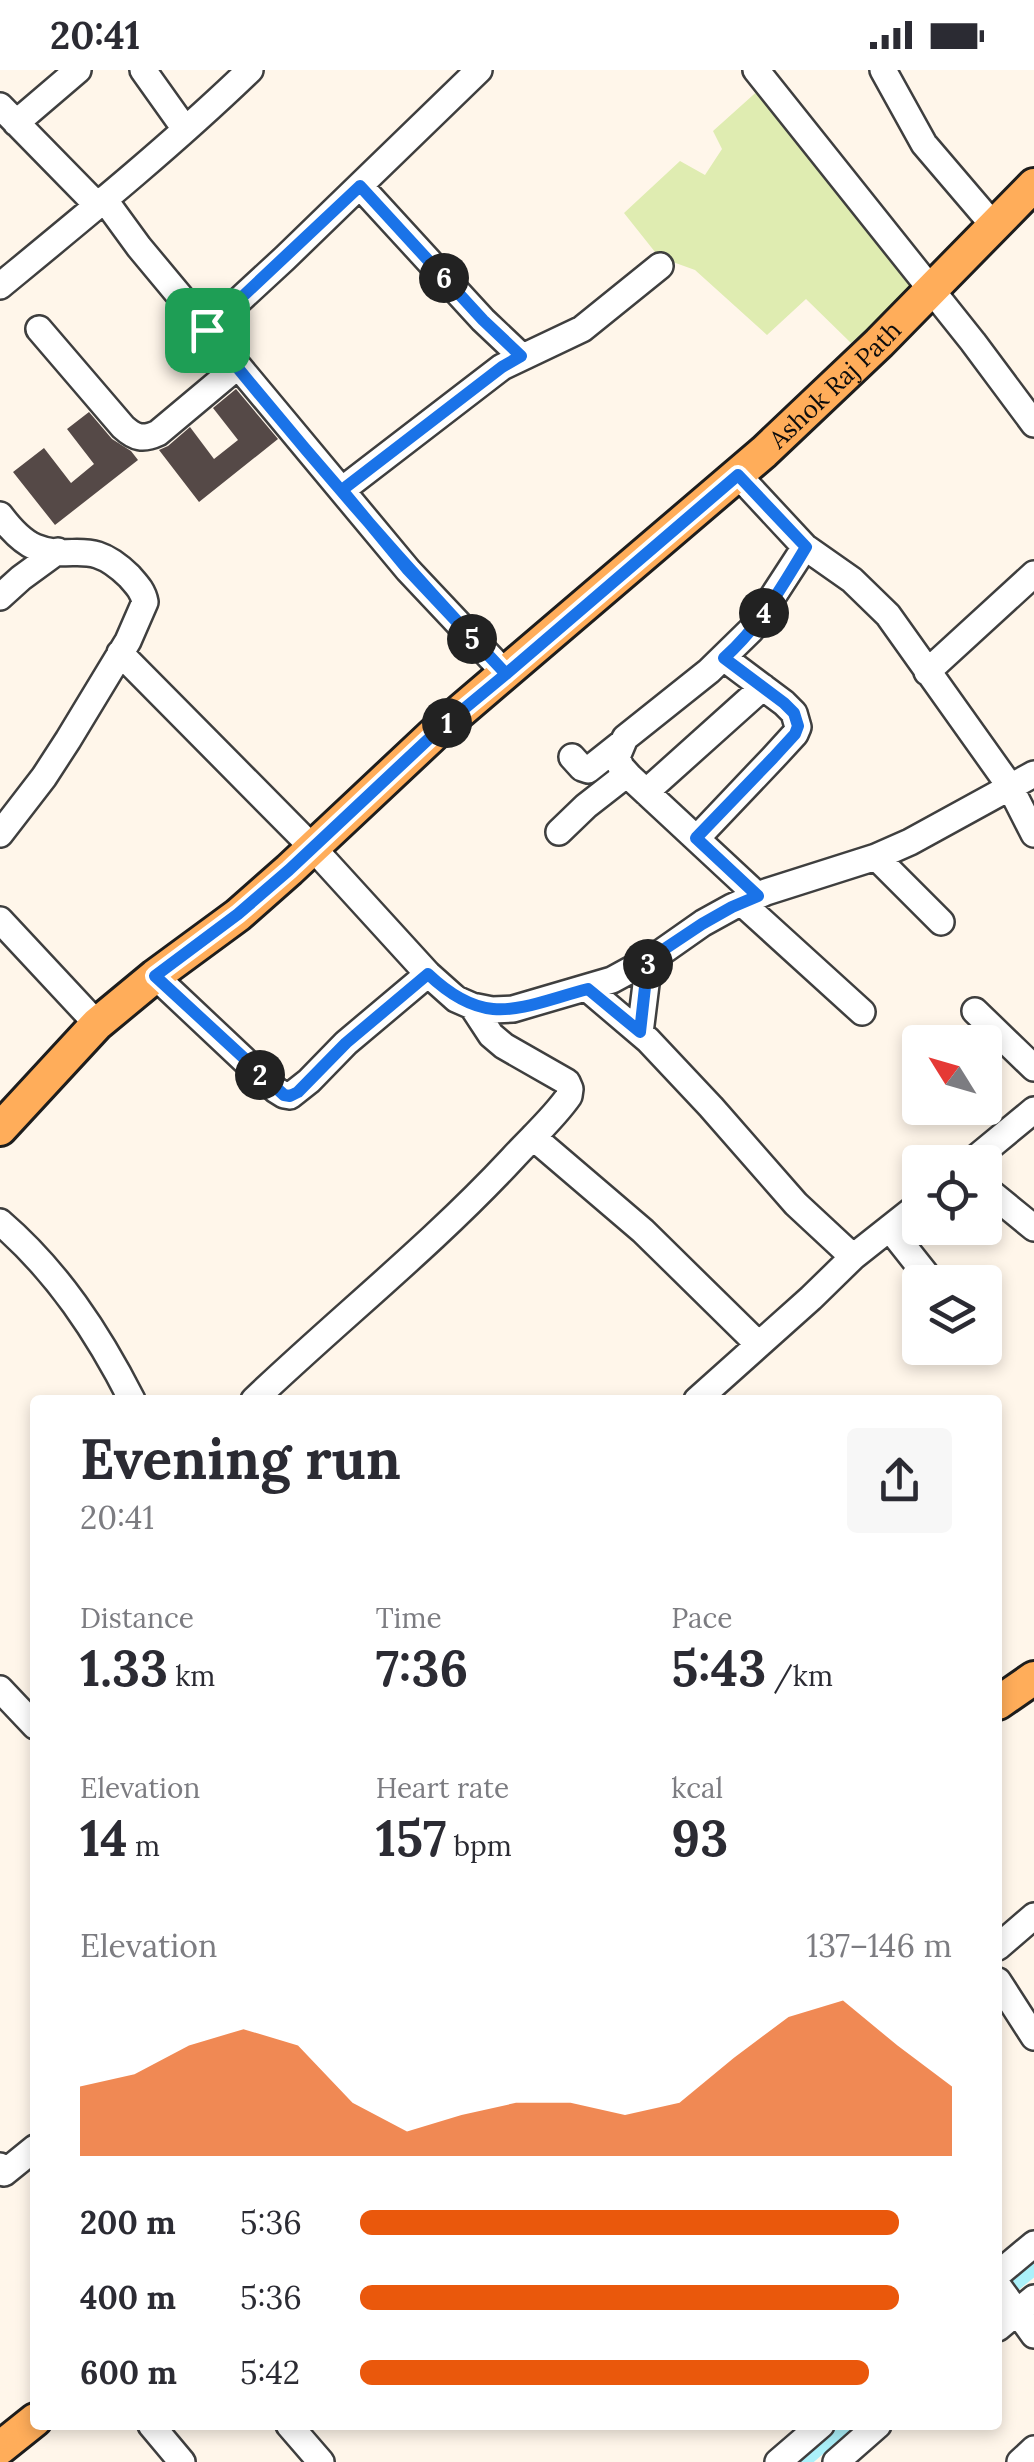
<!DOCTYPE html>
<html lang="en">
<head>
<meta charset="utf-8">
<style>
	:root { --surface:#fff; --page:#f7f7f7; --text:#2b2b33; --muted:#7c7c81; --accent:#ea580c }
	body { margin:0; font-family:Lora,serif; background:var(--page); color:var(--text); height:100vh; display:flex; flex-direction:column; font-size:38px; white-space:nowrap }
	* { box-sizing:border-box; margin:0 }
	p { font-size:32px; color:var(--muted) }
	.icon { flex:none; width:55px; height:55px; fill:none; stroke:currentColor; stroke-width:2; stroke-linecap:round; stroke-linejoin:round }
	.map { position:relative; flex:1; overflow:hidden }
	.panel { position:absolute; left:30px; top:1325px; width:972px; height:1035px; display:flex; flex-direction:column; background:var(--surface); border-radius:10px; box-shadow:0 5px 15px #0003 }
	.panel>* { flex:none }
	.needle { width:65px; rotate:307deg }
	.buttons { position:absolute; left:902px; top:955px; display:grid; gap:20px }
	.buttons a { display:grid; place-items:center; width:100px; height:100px; border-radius:10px; background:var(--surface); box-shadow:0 5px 15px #0003; font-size:50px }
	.pin { position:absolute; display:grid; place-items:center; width:85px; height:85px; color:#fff; margin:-42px; border-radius:20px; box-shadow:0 5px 15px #0006 }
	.km { position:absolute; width:50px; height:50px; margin:-25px; border-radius:50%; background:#222; color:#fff; font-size:28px; line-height:50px; text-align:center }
	.round { display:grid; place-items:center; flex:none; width:105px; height:105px; border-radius:10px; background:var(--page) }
	.head { display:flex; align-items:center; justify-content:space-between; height:170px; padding:0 50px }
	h1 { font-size:55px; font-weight:700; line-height:75px }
	.figures { display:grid; grid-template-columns:repeat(3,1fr); gap:15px; height:170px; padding:10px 50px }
	.figures div { display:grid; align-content:center }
	.figures b { font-size:50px; font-weight:700 }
	.figures small { font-size:28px; font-weight:400 }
	.figures p { font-size:28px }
	.chart { height:280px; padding:20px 50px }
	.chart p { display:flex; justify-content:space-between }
	.chart svg { width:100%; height:180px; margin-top:10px; fill:var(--accent); opacity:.7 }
	ul { padding:0 50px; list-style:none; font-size:32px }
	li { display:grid; grid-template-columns:160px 120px 1fr; align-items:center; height:75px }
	li i { height:25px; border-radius:12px; background:var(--accent) }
	.status { display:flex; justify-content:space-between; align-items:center; height:70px; padding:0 50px; background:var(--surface); direction:ltr }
	.status svg { height:28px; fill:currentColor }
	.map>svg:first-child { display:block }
	.green { fill:#dfecb1 }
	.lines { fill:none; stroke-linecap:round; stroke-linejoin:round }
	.canal { stroke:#abf1fa; stroke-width:18 }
	.building { fill:#554947 }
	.minor-casing { stroke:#3f3f3f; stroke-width:30 }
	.major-casing { stroke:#1d1d1d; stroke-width:38 }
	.minor { stroke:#fff; stroke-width:25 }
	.major { stroke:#ffad5a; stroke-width:32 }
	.route-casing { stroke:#fff; stroke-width:20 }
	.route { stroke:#1a73e8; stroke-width:12 }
	.labels { text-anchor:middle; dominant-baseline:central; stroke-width:10; stroke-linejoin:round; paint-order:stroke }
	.street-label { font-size:25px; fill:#0c0c0c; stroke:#fff }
</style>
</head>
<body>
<div class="status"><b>20:41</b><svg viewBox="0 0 49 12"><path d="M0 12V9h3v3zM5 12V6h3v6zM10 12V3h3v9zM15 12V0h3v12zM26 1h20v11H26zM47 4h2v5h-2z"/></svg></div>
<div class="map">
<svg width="1034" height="2392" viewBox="0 0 1034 2392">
	<rect width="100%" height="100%" fill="#fff6ea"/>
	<path class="green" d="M762 17 913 218 851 273 806 229 767 265 695 200 659 187 624 143 680 91 705 105 722 79 713 61Z"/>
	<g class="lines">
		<path class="canal" d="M998 2225 1034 2196
			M800 2392 843 2355"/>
	</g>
	<path class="building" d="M236 319 278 369 199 432 159 380 168 376 190 357 214 389 238 370 213 338Z
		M89 342 112 369 131 381 138 390 55 455 13 402 44 378 71 413 94 394 67 359Z"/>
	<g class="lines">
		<defs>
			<path id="minor" d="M143 0 185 59
				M756 0 973 272 1034 354
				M883 0 924 74 994 156
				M0 36 97 135
				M16 53 78 0
				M360 116 483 250 521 286
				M104 129 139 177 408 500 506 604
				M0 216C85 146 171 76 250 0
				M39 259 123 357C135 368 143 370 158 363L238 296
				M207 260 285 188 479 0
				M738 405 805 477 852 510 888 545 1009 715 1034 764
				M342 420 502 297 582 259 660 196
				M0 445C9 457 21 471 35 477 74 493 88 466 129 506 137 515 143 521 145 532L128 571 68 670 44 707 0 764
				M0 527 21 508 58 481
				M120 583 313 778 428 904 456 929 472 936 492 940 513 939 612 910 656 886 703 853 732 837 766 822 876 787 910 772 1034 704
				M927 602 1034 504
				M572 687 582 698 588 700 622 673
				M646 722 763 617
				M559 762 586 736 627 704
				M697 768 773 688 795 664 798 657 794 643 784 633 724 588
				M876 787 941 852
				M758 826 630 707 621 697 617 687 625 668 709 601 751 560 805 477
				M742 833 862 942
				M0 850 97 954
				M155 906 276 1020 284 1025 290 1026 309 1011 346 973 428 904
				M588 919 648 970 711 1037 796 1134 853 1187 811 1228 697 1330
				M975 941 1034 998
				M640 963 649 890
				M533 1067 643 1161 758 1274
				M971 1092 1034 1040
				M985 1118 1034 1158
				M0 1152C57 1201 98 1263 132 1330
				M890 1159 932 1212
				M853 1187 920 1134
				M254 1330C339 1249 432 1175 512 1089 531 1068 553 1049 569 1026L570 1019 567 1012 504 976 491 965 472 936
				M0 1619 35 1656
				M998 1877 1034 1846
				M998 1911 1034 1967
				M0 2096 4 2103 35 2078
				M998 2204 1034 2174
				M998 2216 1034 2265
				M998 2258 1034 2228
				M151 2355 182 2392
				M289 2355 321 2392
				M778 2392 821 2355
				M836 2392 878 2355
				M1020 2392 1034 2379"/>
			<g id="major">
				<path id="s1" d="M0 1059 97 954 155 906 238 845 289 800 436 662 764 382 879 273 1034 115"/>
				<path d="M998 1633 1034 1608"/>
				<path d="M0 2378 35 2350"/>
			</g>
		</defs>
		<use href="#minor" class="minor-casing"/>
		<use href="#major" class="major-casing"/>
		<use href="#minor" class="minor"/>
		<use href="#major" class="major"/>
	</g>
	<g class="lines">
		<defs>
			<path id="route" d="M207 260C302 378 402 493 506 604L436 662 289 800 238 844 155 906 284 1025 290 1026 298 1022 346 973 428 904C487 960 519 937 588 919L640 962 648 890 702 854 732 837 758 826 696 768 773 688 795 664 798 656 794 643 784 633 724 588C759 557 782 517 806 477L738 405 506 604 408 500 342 420 502 297 521 286 483 250 360 116 207 260"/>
		</defs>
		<use href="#route" class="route-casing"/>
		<use href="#route" class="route"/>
	</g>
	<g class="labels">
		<g class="street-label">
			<text stroke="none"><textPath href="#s1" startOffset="1120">Ashok Raj Path</textPath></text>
		</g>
	</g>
</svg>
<div class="buttons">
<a><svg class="needle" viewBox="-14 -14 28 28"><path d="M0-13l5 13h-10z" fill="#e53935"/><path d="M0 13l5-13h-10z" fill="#7c7c81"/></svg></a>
<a><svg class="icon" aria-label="locate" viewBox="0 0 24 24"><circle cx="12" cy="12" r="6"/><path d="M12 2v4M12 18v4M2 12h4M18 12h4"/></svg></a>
<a><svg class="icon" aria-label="layers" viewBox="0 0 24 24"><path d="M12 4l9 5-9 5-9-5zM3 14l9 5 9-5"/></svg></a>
</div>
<div class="pin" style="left:207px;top:260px;background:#1e9e55"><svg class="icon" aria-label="arrive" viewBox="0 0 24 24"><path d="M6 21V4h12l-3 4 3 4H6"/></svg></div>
<b class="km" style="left:447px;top:653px">1</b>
<b class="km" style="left:260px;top:1005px">2</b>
<b class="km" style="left:648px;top:894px">3</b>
<b class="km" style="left:764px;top:543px">4</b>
<b class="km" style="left:472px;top:569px">5</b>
<b class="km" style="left:444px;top:208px">6</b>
<section class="panel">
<div class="head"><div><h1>Evening run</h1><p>20:41</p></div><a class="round"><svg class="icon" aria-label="share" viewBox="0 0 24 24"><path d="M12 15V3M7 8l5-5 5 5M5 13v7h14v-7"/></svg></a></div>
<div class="figures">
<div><p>Distance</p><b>1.33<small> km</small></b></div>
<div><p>Time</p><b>7:36</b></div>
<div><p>Pace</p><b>5:43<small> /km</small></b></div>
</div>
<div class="figures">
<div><p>Elevation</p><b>14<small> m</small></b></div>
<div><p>Heart rate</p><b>157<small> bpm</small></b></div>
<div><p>kcal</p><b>93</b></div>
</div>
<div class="chart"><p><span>Elevation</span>137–146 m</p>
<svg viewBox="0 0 160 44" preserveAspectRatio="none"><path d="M0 44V27L10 24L20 17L30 13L40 17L50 31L60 38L70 34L80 31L90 31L100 34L110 31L120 20L130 10L140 6L150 17L160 27V44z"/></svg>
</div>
<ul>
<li><b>200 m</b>5:36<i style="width:91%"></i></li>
<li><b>400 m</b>5:36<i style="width:91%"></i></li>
<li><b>600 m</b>5:42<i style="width:86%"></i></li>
</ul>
</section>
</div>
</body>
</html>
